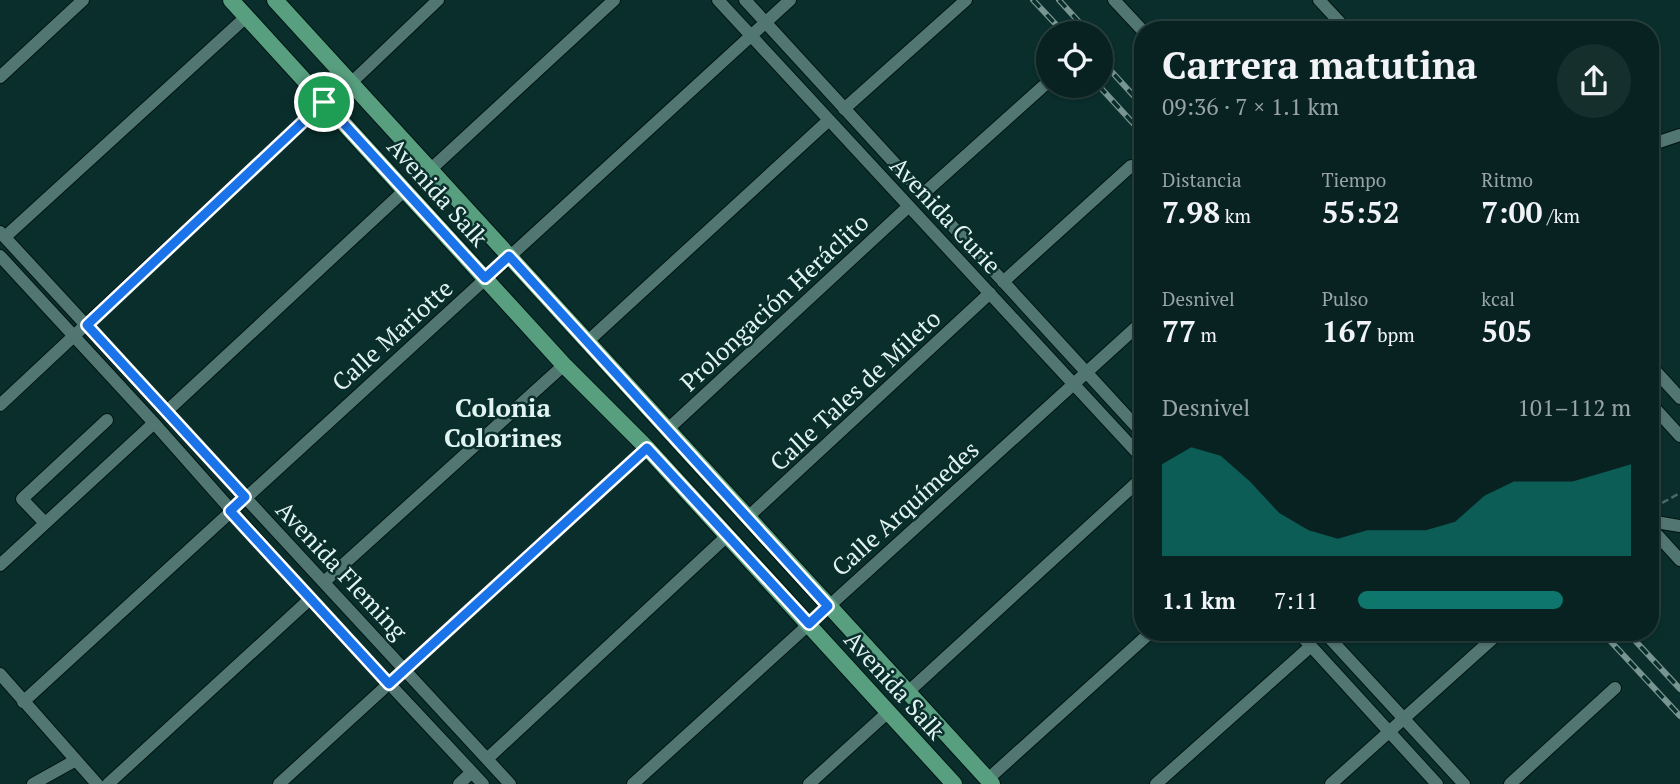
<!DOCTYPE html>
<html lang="es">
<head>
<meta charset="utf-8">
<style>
	:root { --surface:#072220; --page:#152f2d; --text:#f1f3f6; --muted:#98a4a5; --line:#283f3e; --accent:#0f766e }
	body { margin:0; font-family:"PT Serif",serif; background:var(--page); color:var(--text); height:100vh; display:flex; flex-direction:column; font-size:26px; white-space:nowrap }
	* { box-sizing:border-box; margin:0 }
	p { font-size:23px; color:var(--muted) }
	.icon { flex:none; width:38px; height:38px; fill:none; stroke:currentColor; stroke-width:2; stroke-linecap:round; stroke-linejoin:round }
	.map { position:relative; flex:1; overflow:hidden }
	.panel { position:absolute; left:1134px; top:21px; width:525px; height:620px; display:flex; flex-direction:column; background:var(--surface); border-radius:28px; box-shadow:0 2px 5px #0004,0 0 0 2px var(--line) }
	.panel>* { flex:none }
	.fabs { position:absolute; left:1036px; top:21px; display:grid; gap:14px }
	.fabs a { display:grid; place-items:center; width:77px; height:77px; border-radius:50%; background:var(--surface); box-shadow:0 2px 5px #0004,0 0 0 2px var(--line); font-size:35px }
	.pin { position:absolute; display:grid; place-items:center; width:60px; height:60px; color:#fff; margin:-30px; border:4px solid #fff; border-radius:50%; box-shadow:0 2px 7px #0007 }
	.round { display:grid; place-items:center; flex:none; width:74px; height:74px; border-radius:37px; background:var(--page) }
	.overview { display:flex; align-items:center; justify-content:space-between; height:119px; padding:0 28px }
	h1 { font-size:38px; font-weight:700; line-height:52px }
	.figures { display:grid; grid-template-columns:repeat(3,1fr); gap:10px; height:119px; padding:7px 28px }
	.figures div { display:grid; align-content:center }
	.figures b { font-size:30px; font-weight:700 }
	.figures small { font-size:19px; font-weight:400 }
	.figures p { font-size:19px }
	.chart { height:196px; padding:14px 28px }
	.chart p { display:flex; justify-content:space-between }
	.chart svg { width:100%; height:126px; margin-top:7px; fill:var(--accent); opacity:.7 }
	ul { padding:0 28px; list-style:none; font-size:23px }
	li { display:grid; grid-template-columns:112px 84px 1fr; align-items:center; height:52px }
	li i { height:18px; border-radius:9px; background:var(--accent) }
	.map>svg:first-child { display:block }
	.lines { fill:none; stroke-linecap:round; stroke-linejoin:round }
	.minor-casing { stroke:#001513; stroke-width:14 }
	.major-casing { stroke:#001513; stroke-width:18 }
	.path { stroke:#4a6a67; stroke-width:2.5; stroke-dasharray:7 3.5; stroke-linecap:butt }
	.minor { stroke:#527671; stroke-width:12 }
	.major { stroke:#579f7e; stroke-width:16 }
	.rail-casing { stroke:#799592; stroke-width:6 }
	.rail { stroke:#092e2b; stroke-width:3.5; stroke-dasharray:10; stroke-linecap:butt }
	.route-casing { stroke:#fff; stroke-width:14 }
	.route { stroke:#1a73e8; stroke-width:9 }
	.labels { text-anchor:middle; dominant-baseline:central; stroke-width:5; stroke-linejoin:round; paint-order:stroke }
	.street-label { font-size:24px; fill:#e1f4f1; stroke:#092e2b }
	.neighbourhood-label { font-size:26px; font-weight:bold; fill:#e1f4f1; stroke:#092e2b }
</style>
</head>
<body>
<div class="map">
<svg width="1680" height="784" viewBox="0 0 1680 784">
	<rect width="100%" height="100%" fill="#092e2b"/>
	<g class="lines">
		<defs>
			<path id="minor" d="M718 0 1143 459
				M745 0 1143 434
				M1114 0 1143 31
				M1319 0 1347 30
				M0 77 83 0
				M351 83 438 0
				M844 109 966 0
				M1650 145 1680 135
				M430 170 614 0
				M923 194 1048 82
				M0 232 510 784
				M5 237 246 17
				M0 256 154 423 310 599 483 784
				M1003 282 1131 166
				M587 342 829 120
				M1650 365 1680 398
				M1650 403 1680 436
				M0 405 324 102
				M167 411 405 190
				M668 429 909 206
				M748 517 990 293
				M1650 521 1680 526
				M45 523 22 499 107 420
				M1650 527 1680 560
				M0 565 154 423
				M324 582 564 365
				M1298 632 1437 784
				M1324 632 1464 784
				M0 674 97 784
				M908 692 1143 477
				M23 702 790 0
				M487 759 727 536
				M988 779 1151 632
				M33 784 76 760
				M108 784 310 599
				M279 784 647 448
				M459 784 472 772
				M633 784 1143 321
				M809 784 887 713
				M1156 784 1311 646
				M1331 784 1500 632
				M1510 784 1615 688"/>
			<path id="major" d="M231 0 564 365 647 448 954 784
				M275 0 992 784"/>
		</defs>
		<use href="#minor" class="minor-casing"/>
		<use href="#major" class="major-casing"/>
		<path class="path" d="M1653 508 1680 493"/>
		<use href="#minor" class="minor"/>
		<use href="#major" class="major"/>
		<defs>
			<path id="rail" d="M1033 0 1064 33
				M1059 0 1089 33
				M1101 60 1143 106
				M1099 86 1143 134
				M1602 632 1680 716
				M1627 632 1680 689"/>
		</defs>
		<use href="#rail" class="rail-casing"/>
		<use href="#rail" class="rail"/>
	</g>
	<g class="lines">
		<defs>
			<path id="route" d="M324 102 485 278 509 256 828 606 809 624 647 448 389 684 230 511 245 497 87 325Z"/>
		</defs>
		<use href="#route" class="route-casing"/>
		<use href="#route" class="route"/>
	</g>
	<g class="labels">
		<g class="street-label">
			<text transform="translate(438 192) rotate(48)">Avenida Salk</text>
			<text transform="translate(946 215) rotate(47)">Avenida Curie</text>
			<text transform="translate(774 302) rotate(-43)">Prolongación Heráclito</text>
			<text transform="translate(392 335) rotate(-42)">Calle Mariotte</text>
			<text transform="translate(855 390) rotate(-43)">Calle Tales de Mileto</text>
			<text transform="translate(905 508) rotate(-42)">Calle Arquímedes</text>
			<text transform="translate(342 570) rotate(47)">Avenida Fleming</text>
			<text transform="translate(895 685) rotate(48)">Avenida Salk</text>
		</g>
		<g class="neighbourhood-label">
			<text x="503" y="407">Colonia<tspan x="503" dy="30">Colorines</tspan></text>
		</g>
	</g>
</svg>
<div class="fabs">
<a><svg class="icon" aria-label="locate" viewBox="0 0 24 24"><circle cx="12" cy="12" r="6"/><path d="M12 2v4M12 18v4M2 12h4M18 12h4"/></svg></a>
</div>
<div class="pin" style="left:324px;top:102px;background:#1e9e55"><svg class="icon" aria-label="arrive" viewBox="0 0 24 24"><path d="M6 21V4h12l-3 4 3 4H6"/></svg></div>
<section class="panel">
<div class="overview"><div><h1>Carrera matutina</h1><p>09:36 · 7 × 1.1 km</p></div><a class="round"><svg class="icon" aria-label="share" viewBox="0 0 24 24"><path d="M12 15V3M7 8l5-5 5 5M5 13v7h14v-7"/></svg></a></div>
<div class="figures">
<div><p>Distancia</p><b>7.98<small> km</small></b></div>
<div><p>Tiempo</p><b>55:52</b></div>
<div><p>Ritmo</p><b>7:00<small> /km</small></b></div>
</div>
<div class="figures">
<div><p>Desnivel</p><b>77<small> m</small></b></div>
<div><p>Pulso</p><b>167<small> bpm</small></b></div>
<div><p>kcal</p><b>505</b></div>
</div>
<div class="chart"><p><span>Desnivel</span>101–112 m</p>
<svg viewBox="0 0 160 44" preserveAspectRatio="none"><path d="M0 44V12L10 6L20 9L30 18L40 29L50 35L60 38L70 35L80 35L90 35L100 32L110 23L120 18L130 18L140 18L150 15L160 12V44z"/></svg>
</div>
<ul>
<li><b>1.1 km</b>7:11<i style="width:75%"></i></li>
</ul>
</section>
</div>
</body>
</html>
